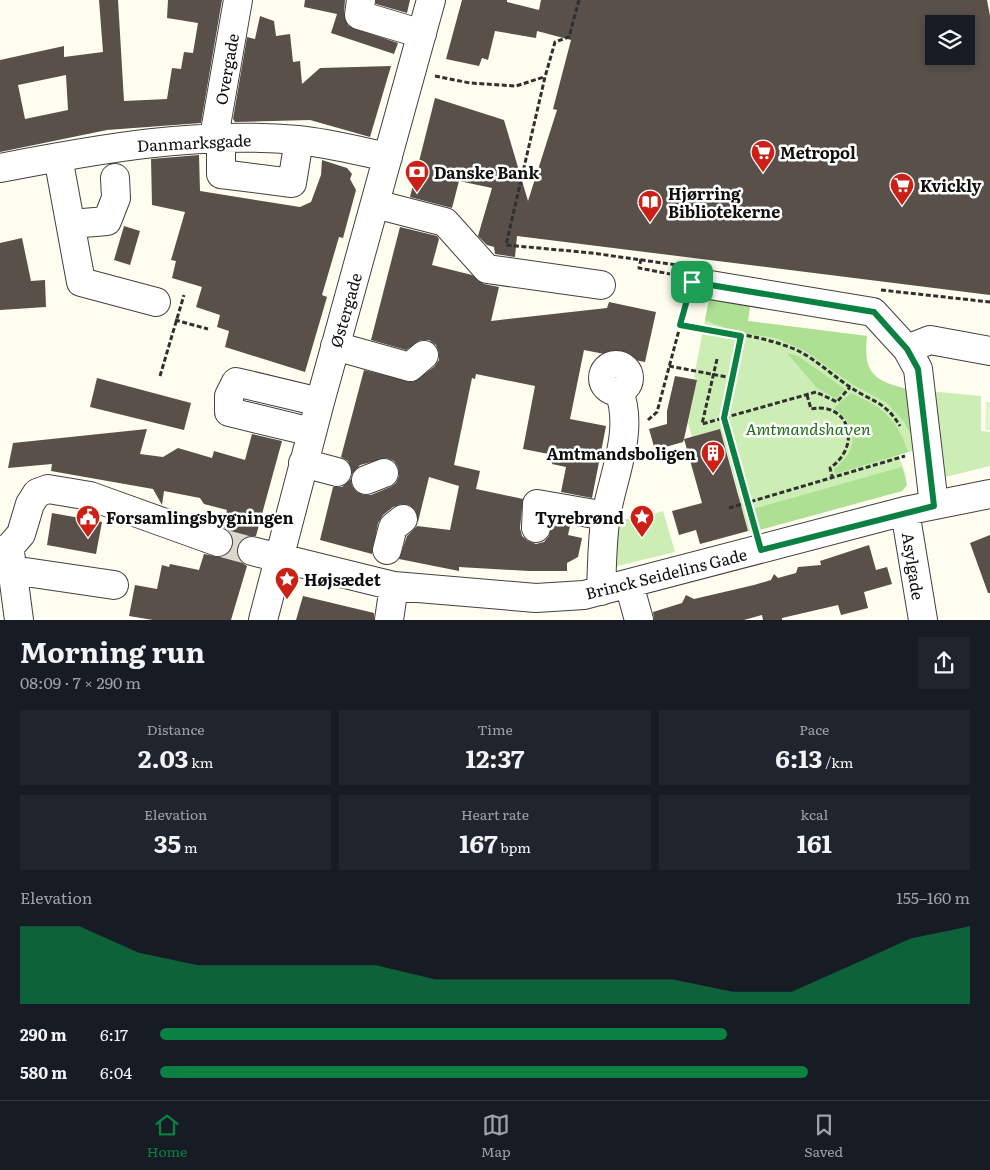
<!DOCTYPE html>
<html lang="en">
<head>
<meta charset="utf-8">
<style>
	:root { --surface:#171b24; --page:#20242c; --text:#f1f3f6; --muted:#9ea1a6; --line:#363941; --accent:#0b8043 }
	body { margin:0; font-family:Literata,serif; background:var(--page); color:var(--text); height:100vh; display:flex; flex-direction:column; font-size:19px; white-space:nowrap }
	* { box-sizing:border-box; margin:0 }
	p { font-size:16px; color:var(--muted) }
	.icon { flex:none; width:28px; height:28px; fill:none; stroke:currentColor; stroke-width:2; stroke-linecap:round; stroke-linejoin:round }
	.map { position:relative; height:620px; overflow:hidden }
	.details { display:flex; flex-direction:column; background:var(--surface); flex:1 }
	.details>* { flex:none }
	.tools { position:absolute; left:925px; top:15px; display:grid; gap:10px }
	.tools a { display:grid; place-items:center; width:50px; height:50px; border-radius:0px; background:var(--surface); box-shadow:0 2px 8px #0003; font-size:25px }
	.pin { position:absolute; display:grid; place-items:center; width:42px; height:42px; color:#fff; margin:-21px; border-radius:10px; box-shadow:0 2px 8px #0006 }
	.round { display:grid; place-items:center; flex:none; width:52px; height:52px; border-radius:0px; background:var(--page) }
	.headline { display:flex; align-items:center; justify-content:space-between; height:85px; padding:0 20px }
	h1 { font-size:28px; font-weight:700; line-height:38px }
	.metrics { display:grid; grid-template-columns:repeat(3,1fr); gap:8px; height:85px; padding:5px 20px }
	.metrics div { display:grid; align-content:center; border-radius:0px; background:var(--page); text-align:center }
	.metrics b { font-size:25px; font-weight:700 }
	.metrics small { font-size:14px; font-weight:400 }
	.metrics p { font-size:14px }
	.chart { height:140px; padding:10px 20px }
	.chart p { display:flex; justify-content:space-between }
	.chart svg { width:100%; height:90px; margin-top:5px; fill:var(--accent); opacity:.7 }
	ul { padding:0 20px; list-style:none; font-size:16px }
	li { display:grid; grid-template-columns:80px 60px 1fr; align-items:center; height:38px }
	li i { height:12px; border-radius:6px; background:var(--accent) }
	.tab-bar { display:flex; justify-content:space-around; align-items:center; height:70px; border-top:1px solid var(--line); background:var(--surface); font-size:14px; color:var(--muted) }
	.tab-bar a { display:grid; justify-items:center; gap:2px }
	.tab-bar .current { color:var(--accent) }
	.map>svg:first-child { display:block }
	.green { fill:#cceeb4 }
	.forest { fill:#ade092 }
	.pitch { fill:#e0f4c7 }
	.building { fill:#585049; fill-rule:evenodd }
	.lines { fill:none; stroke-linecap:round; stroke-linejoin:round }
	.minor-tunnel { stroke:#dbd9cd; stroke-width:28; stroke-dasharray:28 14; stroke-linecap:butt }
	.minor-casing { stroke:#414141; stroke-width:30 }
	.path { stroke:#303030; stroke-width:3; stroke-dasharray:5 2.5; stroke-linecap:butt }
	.minor { stroke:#fff; stroke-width:28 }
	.route-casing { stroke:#fff; stroke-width:10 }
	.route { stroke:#0b8043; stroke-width:6 }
	.labels { text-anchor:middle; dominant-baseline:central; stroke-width:5; stroke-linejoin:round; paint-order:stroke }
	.street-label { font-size:16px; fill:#0e0e0e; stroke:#fff }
	.poi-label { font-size:16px; font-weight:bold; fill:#0e0e0e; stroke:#fff; text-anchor:start }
	.park-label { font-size:16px; font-style:italic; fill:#216d17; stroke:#fff }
</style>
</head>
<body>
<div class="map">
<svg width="990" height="620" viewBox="0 0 990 620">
	<rect width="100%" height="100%" fill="#fffdef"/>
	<path class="green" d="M710 294 748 321 867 336C862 376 877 382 912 390L919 449 898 455C902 466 912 482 902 491L759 530 748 531 743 513 716 520 712 506 740 498 720 429 692 437 688 423 697 380 694 377Z
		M929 391 981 396V431L990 432V466L937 479Z
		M663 511 675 552 609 568 615 519H636Z"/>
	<path class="forest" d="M710 294 751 300 748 321 867 336C862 376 877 382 912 390L913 439 904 422 887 403 850 383 807 352 776 338 735 332 705 320Z
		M787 353 798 356 845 389 836 399 816 387Z
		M851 393C882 407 897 418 908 452L835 474 834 469C859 450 859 427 834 408Z
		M902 467 907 485 902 491 759 530 753 509Z"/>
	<path class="pitch" d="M986 402H990V430H985Z"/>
	<path class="building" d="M99 0H118L124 101 167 99 172 68 181 69 184 52 193 53 198 23 167 18 168 0H222L201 123 107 130 0 152V60L64 46V57L103 52ZM66 75 68 110 25 119 18 85Z
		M305 0H345L344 13 348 26 398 43 394 54 331 33 337 14 304 7Z
		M376 0H410L407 13 376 4Z
		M462 0H507V2L539 10 541 0H987L990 16V295L517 236 515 257 495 254 494 247 487 245 478 236 492 188 459 181 452 208 410 197 435 98 504 120 528 201 557 110 553 109 571 40 537 31 536 38 495 31 488 60 482 58 479 66 446 59ZM934 24H966V56H934Z
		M260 16 274 21 276 36 290 34 293 62 300 61 302 84 320 68 391 66 370 137 310 120 235 122 233 119 247 37 255 39Z
		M199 155 200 191 300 207 311 202 321 175 322 160 347 168 352 174 350 179 356 190 343 238 339 237 322 295 327 297 305 372 225 347 229 331 217 327 220 315 196 307 202 287 172 278 176 261 171 260 185 212 152 205 151 159Z
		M124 226 140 231 130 265 114 260Z
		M400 227 437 236 439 239 432 265 472 275 484 284 499 287 491 321 607 308 609 302 656 312 645 362 584 350 570 419 606 426 592 498 561 492 566 467 552 464 554 455 523 449 535 386 476 374 475 379 472 378 454 465 480 471 476 489 523 499 520 528 522 536 528 541 536 544 544 542 549 536 552 522 570 526 568 535 582 538 578 557 567 563V571H529L459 567V571L399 559 407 536 417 526 450 530 459 486 429 477 418 522 415 510 409 505 401 504 393 507 383 515 378 523 372 554 320 540 333 487H342L351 479 352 486 357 492 364 495H371L390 487 396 483 399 476 398 467 394 461 387 458 360 465 352 474 348 461 341 457 364 370 413 382 434 367 439 360V353L436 345 429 340H421L406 350 371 340Z
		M22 238 31 281 45 280 46 307 0 310V243Z
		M675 376 697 380 684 439 720 429 748 531 700 544 696 530 679 535 672 511 702 503 684 439 683 442 655 450 649 429 667 424V411Z
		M97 378 191 403 184 430 90 407Z
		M147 429 140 454 163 457 178 448 212 458 214 451 245 460 252 434 282 441 256 536H247L240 541 237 547V556L241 562 247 566 231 620H153L129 616 135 585 157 589 162 565 169 567 170 564 199 570 204 554 220 557 228 554 233 547V540L230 532 223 527 227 510 204 504 200 498 164 491 162 505 153 489 51 471 52 464 8 468 13 443Z
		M52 513 102 522 96 554 47 545Z
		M990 535V593H988L970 543Z
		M869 545 876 570 887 567 892 584 864 592 868 608 841 615 838 605 782 618V620H763L762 615 744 620H654L653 612 682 603 686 595 694 599 754 585 771 580 774 574 778 578 796 573 798 567 821 565 820 561Z
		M303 596 374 613V620H296Z"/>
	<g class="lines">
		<path class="minor-tunnel" d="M218 542 252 551"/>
		<defs>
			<path id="minor" d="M361 0 359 15 422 34
				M214 137 238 0
				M221 138V174L292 183 299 140
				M58 157 81 282 156 302
				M0 168C98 149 198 131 298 140 328 143 359 151 388 157
				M375 204 445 222 487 269 601 285
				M71 224 107 221 116 198 115 178
				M692 282 873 312 907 349 918 369 934 505
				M335 346 410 367 424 355
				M907 349 930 340 990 351
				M603 378a13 13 0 1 1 26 0a13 13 0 1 1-26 0Z
				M312 432 229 412V396L236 382 320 402
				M303 463 337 472
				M366 480 384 473
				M905 511 923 620
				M536 528 537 504 606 516
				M0 550 9 548 21 534 30 504 37 493 48 489 90 496 218 542
				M387 550 393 527 403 519
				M252 551 394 586 536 598 584 595 905 511 990 494
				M10 552 19 620
				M12 570 114 585
				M629 584 639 620
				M601 591C602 568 602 545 605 522 611 479 635 433 619 391
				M263 620 320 402 431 0
				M389 620 394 586"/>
		</defs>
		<use href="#minor" class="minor-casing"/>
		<path class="path" d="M579 0 569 37 555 42 545 77 506 245 592 253 677 265
			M435 76 470 83 516 86 544 77
			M641 259 639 268 670 274
			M881 290 990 302
			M175 320 208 329
			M680 325C716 331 755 334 789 347 812 355 830 374 850 387 872 402 885 401 900 426
			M741 336 724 418 755 527
			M717 359 702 424 816 392 837 402 850 387
			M669 366 732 378
			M160 376 184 295
			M807 395 811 409C847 401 864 444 830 468L832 476
			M648 420 657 412 686 304
			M729 508 905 456"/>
		<use href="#minor" class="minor"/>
	</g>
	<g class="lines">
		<defs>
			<path id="route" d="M692 282 874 312 907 349 918 369 934 506 761 550 724 418 741 336 680 325Z"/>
		</defs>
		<use href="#route" class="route-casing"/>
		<use href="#route" class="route"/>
	</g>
	<defs>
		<symbol id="supermarket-pin" viewBox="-11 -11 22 30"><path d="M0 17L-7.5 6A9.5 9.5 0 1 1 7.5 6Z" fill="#cc2017" stroke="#fff"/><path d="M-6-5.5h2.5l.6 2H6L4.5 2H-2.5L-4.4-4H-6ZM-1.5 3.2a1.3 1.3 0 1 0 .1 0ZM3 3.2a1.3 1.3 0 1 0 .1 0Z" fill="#fff"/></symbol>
		<symbol id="bank-pin" viewBox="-11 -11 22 30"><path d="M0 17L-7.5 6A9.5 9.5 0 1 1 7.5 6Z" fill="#cc2017" stroke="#fff"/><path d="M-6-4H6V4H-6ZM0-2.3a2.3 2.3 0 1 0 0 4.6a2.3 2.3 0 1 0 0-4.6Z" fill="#fff"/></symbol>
		<symbol id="library-pin" viewBox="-11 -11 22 30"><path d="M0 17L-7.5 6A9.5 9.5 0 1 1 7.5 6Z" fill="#cc2017" stroke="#fff"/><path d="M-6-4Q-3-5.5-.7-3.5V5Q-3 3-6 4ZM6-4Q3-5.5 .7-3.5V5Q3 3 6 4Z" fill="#fff"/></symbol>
		<symbol id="building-pin" viewBox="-11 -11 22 30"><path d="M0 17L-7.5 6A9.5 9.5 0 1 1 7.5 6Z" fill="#cc2017" stroke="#fff"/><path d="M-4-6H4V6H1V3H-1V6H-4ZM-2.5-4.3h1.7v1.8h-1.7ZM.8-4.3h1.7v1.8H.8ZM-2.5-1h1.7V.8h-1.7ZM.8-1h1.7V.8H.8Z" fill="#fff"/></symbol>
		<symbol id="civic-pin" viewBox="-11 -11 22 30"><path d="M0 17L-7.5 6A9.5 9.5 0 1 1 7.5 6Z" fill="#cc2017" stroke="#fff"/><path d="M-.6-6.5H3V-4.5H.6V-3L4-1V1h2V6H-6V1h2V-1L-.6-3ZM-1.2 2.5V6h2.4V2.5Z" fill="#fff"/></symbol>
		<symbol id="sight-pin" viewBox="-11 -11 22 30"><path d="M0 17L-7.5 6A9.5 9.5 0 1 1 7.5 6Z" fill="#cc2017" stroke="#fff"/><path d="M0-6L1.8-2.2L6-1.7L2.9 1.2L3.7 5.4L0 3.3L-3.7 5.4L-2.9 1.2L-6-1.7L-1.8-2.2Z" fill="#fff"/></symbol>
	</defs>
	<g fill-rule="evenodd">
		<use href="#supermarket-pin" x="749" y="138" width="28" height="38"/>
		<use href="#bank-pin" x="403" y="158" width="28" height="38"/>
		<use href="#supermarket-pin" x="888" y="171" width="28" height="38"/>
		<use href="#library-pin" x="636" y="188" width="28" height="38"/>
		<use href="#building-pin" x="699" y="439" width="28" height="38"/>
		<use href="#civic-pin" x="74" y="503" width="28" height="38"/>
		<use href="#sight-pin" x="628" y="503" width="28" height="38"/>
		<use href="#sight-pin" x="273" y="565" width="28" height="38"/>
	</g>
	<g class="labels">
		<g class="street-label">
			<text transform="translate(226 69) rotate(-80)">Overgade</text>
			<text transform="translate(194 142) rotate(-3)">Danmarksgade</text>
			<text transform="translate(345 310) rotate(-74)">Østergade</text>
			<text transform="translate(914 566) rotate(81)">Asylgade</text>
			<text transform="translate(666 573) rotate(-14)">Brinck Seidelins Gade</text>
		</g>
		<g class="poi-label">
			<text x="780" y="152">Metropol</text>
			<text x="434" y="172">Danske Bank</text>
			<text x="920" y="185">Kvickly</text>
			<text x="668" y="193">Hjørring<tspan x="668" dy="18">Bibliotekerne</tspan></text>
			<text x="696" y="453" text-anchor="end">Amtmandsboligen</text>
			<text x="106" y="517">Forsamlingsbygningen</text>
			<text x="624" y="517" text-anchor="end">Tyrebrønd</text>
			<text x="304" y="579">Højsædet</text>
		</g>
		<g class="park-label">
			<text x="808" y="428">Amtmandshaven</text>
		</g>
	</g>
</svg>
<div class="tools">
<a><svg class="icon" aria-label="layers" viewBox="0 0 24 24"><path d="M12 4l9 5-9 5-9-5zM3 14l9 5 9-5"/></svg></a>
</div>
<div class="pin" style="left:692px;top:282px;background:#1e9e55"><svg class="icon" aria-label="arrive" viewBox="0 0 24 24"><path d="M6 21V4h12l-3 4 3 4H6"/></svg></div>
</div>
<section class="details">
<div class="headline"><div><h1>Morning run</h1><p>08:09 · 7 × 290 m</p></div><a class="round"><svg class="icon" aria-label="share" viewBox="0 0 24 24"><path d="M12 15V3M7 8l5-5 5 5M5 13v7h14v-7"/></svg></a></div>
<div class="metrics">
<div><p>Distance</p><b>2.03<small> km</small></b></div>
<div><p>Time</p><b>12:37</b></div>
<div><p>Pace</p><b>6:13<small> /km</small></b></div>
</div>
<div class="metrics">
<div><p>Elevation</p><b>35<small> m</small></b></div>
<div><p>Heart rate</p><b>167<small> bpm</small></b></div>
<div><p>kcal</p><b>161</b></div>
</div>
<div class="chart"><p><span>Elevation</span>155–160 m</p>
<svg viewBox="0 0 160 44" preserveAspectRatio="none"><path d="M0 44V6L10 6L20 19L30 25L40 25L50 25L60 25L70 32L80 32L90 32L100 32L110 32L120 38L130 38L140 25L150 12L160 6V44z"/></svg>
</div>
<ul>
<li><b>290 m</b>6:17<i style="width:70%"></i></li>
<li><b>580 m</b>6:04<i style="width:80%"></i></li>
</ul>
</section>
<nav class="tab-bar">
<a class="current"><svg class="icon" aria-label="home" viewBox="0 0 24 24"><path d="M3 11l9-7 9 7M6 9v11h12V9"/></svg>Home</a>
<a><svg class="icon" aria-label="map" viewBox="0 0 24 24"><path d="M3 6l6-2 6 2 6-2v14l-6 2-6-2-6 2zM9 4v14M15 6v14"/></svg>Map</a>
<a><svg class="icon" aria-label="saved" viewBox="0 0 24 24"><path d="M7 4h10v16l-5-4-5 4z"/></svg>Saved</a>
</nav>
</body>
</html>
